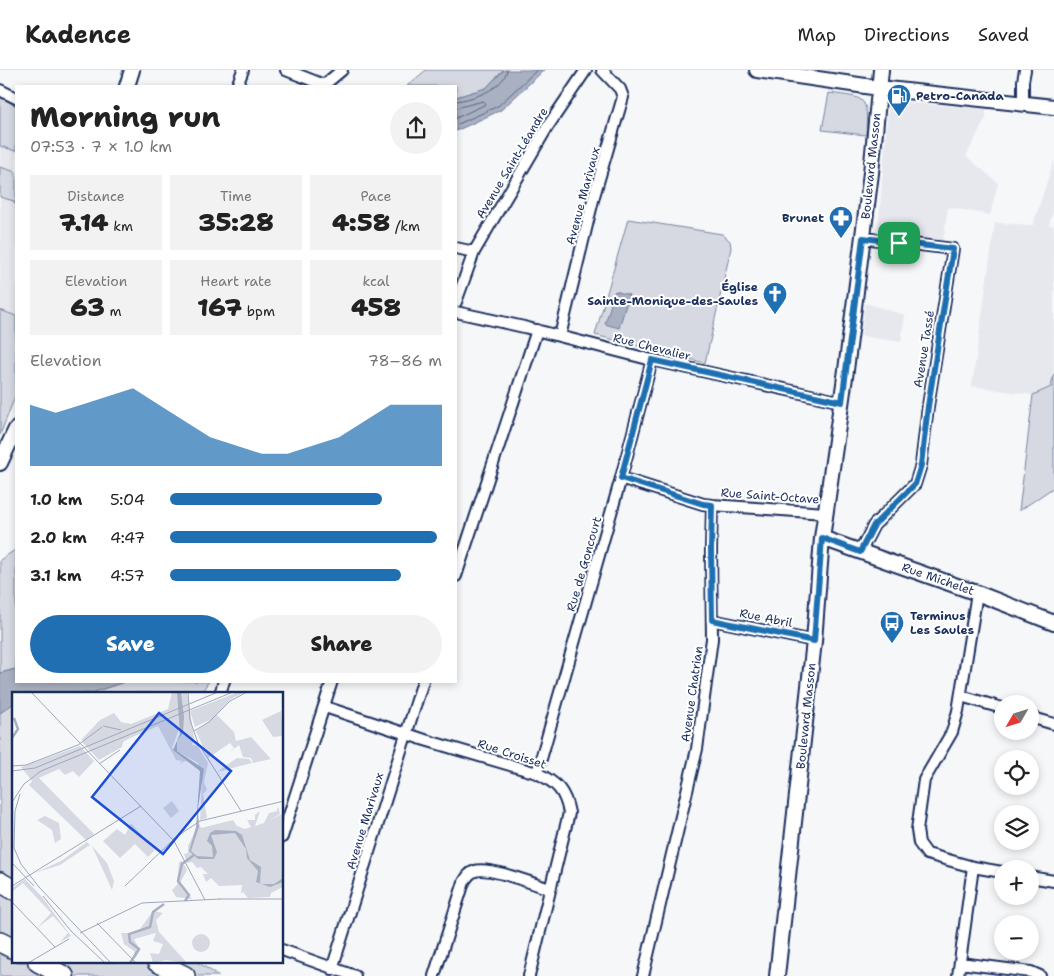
<!DOCTYPE html>
<html lang="en">
<head>
<meta charset="utf-8">
<style>
	:root { --surface:#fff; --page:#f2f2f2; --text:#222; --muted:#767676; --line:#e0e0e0; --accent:#1f6fb2 }
	body { margin:0; font-family:"Shantell Sans",sans-serif; background:var(--page); color:var(--text); height:100vh; display:flex; flex-direction:column; font-size:19px; white-space:nowrap }
	* { box-sizing:border-box; margin:0 }
	p { font-size:16px; color:var(--muted) }
	.icon { flex:none; width:28px; height:28px; fill:none; stroke:currentColor; stroke-width:2; stroke-linecap:round; stroke-linejoin:round }
	.map { position:relative; flex:1; overflow:hidden }
	.drawer { position:absolute; left:15px; top:15px; width:442px; height:598px; display:flex; flex-direction:column; background:var(--surface); border-radius:0px; box-shadow:0 2px 8px #0003 }
	.drawer>* { flex:none }
	.needle { width:32px; rotate:231deg }
	.controls { position:absolute; left:994px; top:625px; display:grid; gap:10px }
	.controls a { display:grid; place-items:center; width:45px; height:45px; border-radius:50%; background:var(--surface); box-shadow:0 2px 8px #0003; font-size:25px }
	.pin { position:absolute; display:grid; place-items:center; width:42px; height:42px; color:#fff; margin:-21px; border-radius:10px; box-shadow:0 2px 8px #0006 }
	.round { display:grid; place-items:center; flex:none; width:52px; height:52px; border-radius:26px; background:var(--page) }
	.summary { display:flex; align-items:center; justify-content:space-between; height:85px; padding:0 15px }
	h1 { font-size:28px; font-weight:800; line-height:38px }
	.figures { display:grid; grid-template-columns:repeat(3,1fr); gap:8px; height:85px; padding:5px 15px }
	.figures div { display:grid; align-content:center; border-radius:0px; background:var(--page); text-align:center }
	.figures b { font-size:25px; font-weight:800 }
	.figures small { font-size:14px; font-weight:400 }
	.figures p { font-size:14px }
	.chart { height:140px; padding:10px 15px }
	.chart p { display:flex; justify-content:space-between }
	.chart svg { width:100%; height:90px; margin-top:5px; fill:var(--accent); opacity:.7 }
	.button { display:flex; gap:10px; margin-top:auto; padding:10px 15px }
	.button a { flex:1; height:58px; border-radius:30px; background:var(--accent); color:#fff; font-size:20px; font-weight:800; line-height:58px; text-align:center }
	.button a+a { background:var(--page); color:var(--text) }
	ul { padding:0 15px; list-style:none; font-size:16px }
	li { display:grid; grid-template-columns:80px 60px 1fr; align-items:center; height:38px }
	li i { height:12px; border-radius:6px; background:var(--accent) }
	header { display:flex; align-items:center; gap:30px; box-sizing:border-box; height:70px; padding:0 25px; background:var(--surface); border-bottom:1px solid var(--line) }
	header strong { font-size:24px }
	nav { display:flex; gap:28px; margin-inline-start:auto; font-size:18px }
	.map>svg:first-child { display:block }
	.built { fill:#e6e8ee }
	.green { fill:#d6d9e2; stroke:#7884a0 }
	.water { fill:#a9b0c1; stroke:#707c99 }
	.lines { fill:none; stroke-linecap:round; stroke-linejoin:round }
	.shore { stroke:#546386; stroke-width:1 }
	.street-casing { stroke:#1b2f5e; stroke-width:14 }
	.secondary-casing { stroke:#1b2f5e; stroke-width:18 }
	.highway-casing { stroke:#1b2f5e; stroke-width:22 }
	.street { stroke:#fff; stroke-width:10 }
	.secondary { stroke:#fff; stroke-width:14 }
	.highway { stroke:#fff; stroke-width:19 }
	.route-casing { stroke:#fff; stroke-width:10 }
	.route { stroke:#1f6fb2; stroke-width:6 }
	.labels { text-anchor:middle; dominant-baseline:central; stroke-width:4; stroke-linejoin:round; paint-order:stroke }
	.poi-label { font-size:12px; font-weight:bold; fill:#1b2f5e; stroke:#fff; text-anchor:start }
	.street-label { font-size:12px; fill:#1b2f5e; stroke:#fff }
	.inset-river { fill:none; stroke:#a9b0c1; stroke-width:2.5 }
	.inset-road { fill:none; stroke:#9ea7bb; stroke-width:1 }
	.view { fill:#1d4ed8; fill-opacity:0.15; stroke:#1d4ed8; stroke-width:2.5 }
	.inset-edge { fill:none; stroke:#1b2f5e; stroke-width:2.5 }
</style>
</head>
<body>
<header>
<strong>Kadence</strong>
<nav><a>Map</a><a>Directions</a><a>Saved</a></nav>
</header>
<div class="map">
<svg width="1054" height="906" viewBox="0 0 1054 906">
	<rect width="100%" height="100%" fill="#f6f7f9"/>
	<filter id="ink" filterUnits="userSpaceOnUse"><feTurbulence type="fractalNoise" baseFrequency=".02" numOctaves="2"/><feDisplacementMap in="SourceGraphic" scale="10" xChannelSelector="R" yChannelSelector="G"/><feConvolveMatrix kernelMatrix="1 2 1 2 8 2 1 2 1" color-interpolation-filters="sRGB"/></filter>
	<g filter="url(#ink)">
		<path class="built" d="M0 27 16 36V324L0 365Z
			M900 32 986 39V48L966 86 998 113 990 145 948 137 943 171 878 162 888 39 893 33Z
			M1054 90V139L1049 155 1054 156V304L1051 317 1033 325 972 316 995 153 1033 155Z
			M865 233 905 245 901 272 861 266Z"/>
		<path class="green" d="M426 0H503L486 18 456 27V16H407Z
			M829 23C866 28 868 25 866 65L822 60Z
			M0 27 16 36V81L0 76Z
			M0 97 16 102V134L14 133V131L0 127Z
			M628 149 722 164 730 171 731 178 705 293 595 265Z
			M0 240 16 246V324L0 365Z
			M1054 304V417L1019 441 1033 325 1051 317Z
			M15 480H16V599L0 603V490Z
			M127 611H209L201 623H91Z
			M14 633V892H197L219 906H0V643Z"/>
		<path class="water" d="M504 0H544L501 40 456 61V27L486 18Z
			M615 221 629 225 619 258 605 254Z
			M16 599V611H127L91 623 14 624V633L0 643V603Z"/>
		<g class="lines">
			<path class="shore" d="M456 31C473 29 504 19 507 0
				M456 38 483 31 486 33 484 35 456 48
				M456 55 498 36 537 0"/>
			<defs>
				<path id="street" d="M286 0 324 15 342 0
					M237 16 243 0
					M0 20 16 28
					M1023 34V11L1025 0
					M456 178 474 182
					M456 232 474 182 548 56 586 0
					M456 242 524 257 652 290 842 332
					M560 266 594 126 623 27 620 19 602 0
					M621 408 703 434 712 435 711 479 712 569 697 679 643 906
					M712 435 825 443
					M860 482 874 455 915 414 921 395 928 336 953 179 863 168
					M456 506 537 260
					M977 523 958 641 952 662 924 710 917 760 919 773 927 784 973 797 1002 802
					M712 550 814 571
					M220 624 224 611
					M961 626 1002 638
					M325 637 425 670 537 703C557 713 565 721 569 743L529 906
					M1030 647 1054 654
					M537 703 621 408 652 290
					M282 767 332 611
					M1030 807 1054 811
					M282 880 355 906
					M960 893 1031 902 1040 906
					M332 899 423 611
					M434 906 464 812C467 807 469 803 475 801 489 796 534 814 550 819
					M958 906 973 797"/>
				<path id="secondary" d="M757 0 879 18 1054 37
					M127 16 132 0
					M0 393 16 359
					M822 468 977 523 1054 553
					M777 906 814 571 822 468 846 300 871 103 881 0"/>
				<path id="highway" d="M0 812 14 820
					M0 872 14 879
					M38 892 64 906
					M157 892 185 906"/>
			</defs>
			<use href="#street" class="street-casing"/>
			<use href="#secondary" class="secondary-casing"/>
			<use href="#highway" class="highway-casing"/>
			<use href="#street" class="street"/>
			<use href="#secondary" class="secondary"/>
			<use href="#highway" class="highway"/>
		</g>
	</g>
	<g class="lines" filter="url(#ink)">
		<defs>
			<path id="route" d="M863 168 953 179 928 336 921 395 915 414 874 455 860 482 822 468 814 571 712 550 711 479 712 435 703 434 621 408 652 290 842 332Z"/>
		</defs>
		<use href="#route" class="route-casing"/>
		<use href="#route" class="route"/>
	</g>
	<defs>
		<symbol id="fuel-pin" viewBox="-11 -11 22 30"><path d="M0 17L-7.5 6A9.5 9.5 0 1 1 7.5 6Z" fill="#1f6fb2" stroke="#fff"/><path d="M-5.5-6h7V0h2V4h1.3V-2.5L3-4.5l.8-.8L6-3V5H2.5V1h-1V6h-7ZM-4.2-4.7v3.2H.2V-4.7Z" fill="#fff"/></symbol>
		<symbol id="pharmacy-pin" viewBox="-11 -11 22 30"><path d="M0 17L-7.5 6A9.5 9.5 0 1 1 7.5 6Z" fill="#1f6fb2" stroke="#fff"/><path d="M-2-6h4v4h4v4h-4v4h-4v-4h-4v-4h4Z" fill="#fff"/></symbol>
		<symbol id="church-pin" viewBox="-11 -11 22 30"><path d="M0 17L-7.5 6A9.5 9.5 0 1 1 7.5 6Z" fill="#1f6fb2" stroke="#fff"/><path d="M-1.2-6h2.4v3.5h3.3v2.4h-3.3V6h-2.4V-.1h-3.3v-2.4h3.3Z" fill="#fff"/></symbol>
		<symbol id="bus-pin" viewBox="-11 -11 22 30"><path d="M0 17L-7.5 6A9.5 9.5 0 1 1 7.5 6Z" fill="#1f6fb2" stroke="#fff"/><path d="M-5-6H5V4H4V6H2V4H-2V6H-4V4H-5ZM-3.5-4V0h7V-4ZM-3.5 1.2v1.5H-2V1.2ZM2 1.2v1.5H3.5V1.2Z" fill="#fff"/></symbol>
	</defs>
	<g fill-rule="evenodd">
		<use href="#fuel-pin" x="885" y="12" width="28" height="38"/>
		<use href="#pharmacy-pin" x="827" y="134" width="28" height="38"/>
		<use href="#church-pin" x="761" y="210" width="28" height="38"/>
		<use href="#bus-pin" x="878" y="539" width="28" height="38"/>
	</g>
	<g class="labels">
		<g class="poi-label">
			<text x="916" y="26">Petro-Canada</text>
			<text x="824" y="148" text-anchor="end">Brunet</text>
			<text x="758" y="217" text-anchor="end">Église<tspan x="758" dy="14">Sainte-Monique-des-Saules</tspan></text>
			<text x="910" y="546">Terminus<tspan x="910" dy="14">Les Saules</tspan></text>
		</g>
		<g class="street-label">
			<text transform="translate(512 93) rotate(-59)">Avenue Saint-Léandre</text>
			<text transform="translate(871 96) rotate(-84)">Boulevard Masson</text>
			<text transform="translate(583 126) rotate(-75)">Avenue Marivaux</text>
			<text transform="translate(652 277) rotate(14)">Rue Chevalier</text>
			<text transform="translate(924 279) rotate(-81)">Avenue Tassé</text>
			<text transform="translate(770 426) rotate(4)">Rue Saint-Octave</text>
			<text transform="translate(584 494) rotate(-74)">Rue de Goncourt</text>
			<text transform="translate(938 509) rotate(19)">Rue Michelet</text>
			<text transform="translate(766 548) rotate(11)">Rue Abril</text>
			<text transform="translate(692 624) rotate(-82)">Avenue Chatrian</text>
			<text transform="translate(806 646) rotate(-84)">Boulevard Masson</text>
			<text transform="translate(512 684) rotate(18)">Rue Croisset</text>
			<text transform="translate(365 751) rotate(-73)">Avenue Marivaux</text>
		</g>
	</g>
	<g transform="translate(12 622)">
		<rect width="271" height="271" fill="#f6f7f9"/>
		<path d="M160 0H165L168 12V34L160 56 180 71 173 69 167 72 170 69 164 68 146 34 118 46 111 50 110 55 87 68 71 51 70 47 88 28 102 21 109 30 119 32 156 17ZM169 0H175L182 45 180 53 186 54 196 71 192 90 195 98 191 102 195 126 188 128 190 91 186 71 165 59V49L171 39ZM226 0H233L219 7 200 27 183 35 178 19ZM269 19 271 44 261 45 250 28ZM205 23 222 40 224 49 239 45 259 67 241 71 239 66 231 65 227 53 218 60 222 56 218 51 196 66 184 39ZM68 54 82 69 67 85 61 79 53 83 47 77 27 86 82 142 74 148 17 93 20 89 9 75ZM225 66 237 67 240 71 205 80ZM160 109 167 119 159 126 151 116ZM266 114 268 122 258 128 270 122 271 124V195L259 201 258 205 236 206 231 200 229 202 230 193 207 194 199 186 194 190 191 182H196L189 175 185 176 180 170 175 171 172 162 176 161V154L187 131 189 136 221 128 225 134 233 137 239 135 235 128H243V123L248 119 243 134 252 131 257 121 265 119ZM33 124 47 131 49 147 43 151 40 138 25 128ZM119 131 143 158 136 165 123 152 108 166 91 149 105 137 113 143ZM75 150 78 153 48 173 23 181 49 169ZM80 154 95 171 102 189 100 198ZM170 169 175 178 168 191 180 207 164 205 160 198 165 193 167 170ZM13 187 30 205 59 244 48 250 56 241 41 224 25 236 39 221 11 191 0 200V196ZM141 219 151 221 144 228 147 240 175 271 154 268 141 271 138 261 147 262 151 252 141 249 144 241 122 247 128 258 123 267 122 259 112 252 109 241H125ZM180 251a9 9 0 1 1 18 0a9 9 0 1 1-18 0Z" fill="#d6d9e2"/>
		<path d="M165 0H169L172 25 171 41 165 49V59L192 77 186 116 187 135 179 159 185 164 201 165 200 154 195 149 198 141 203 138 224 139 230 143 238 168 249 175 248 192H262L271 186V190L258 195 244 190 246 179 235 166 234 157 223 141 199 143 205 160 202 167H186L177 159 184 135 188 79 161 58 168 42Z" fill="#a9b0c1"/>
		<path class="inset-river" d="M0 46 6 37 2 26M173 209 177 203 166 189 170 172 182 163M118 271 127 257 118 250 117 242 138 235 141 220 152 212"/>
		<path class="inset-road" d="M19 0 162 149 193 208M176 0 178 28 186 51 229 119M91 34 109 38M182 39 197 30 218 9 235 0M87 72 108 58M0 74 14 73 66 53 90 35M0 79 23 76 206 0M8 102 3 119 2 156 9 172 27 195M0 110 12 92 29 79 221 0M161 147 188 129 272 109M0 171 22 194M0 194 129 114M26 194 99 271M113 194 161 148M31 204 59 239 93 271M207 207H272M0 210 43 255M85 231 124 271M68 241 130 211 208 207M16 271 57 247"/>
		<path class="view" d="M147 21 219 79 151 162 80 105Z"/>
		<rect width="271" height="271" class="inset-edge"/>
	</g>
</svg>
<div class="controls">
<a><svg class="needle" viewBox="-14 -14 28 28"><path d="M0-13l5 13h-10z" fill="#e53935"/><path d="M0 13l5-13h-10z" fill="#767676"/></svg></a>
<a><svg class="icon" aria-label="locate" viewBox="0 0 24 24"><circle cx="12" cy="12" r="6"/><path d="M12 2v4M12 18v4M2 12h4M18 12h4"/></svg></a>
<a><svg class="icon" aria-label="layers" viewBox="0 0 24 24"><path d="M12 4l9 5-9 5-9-5zM3 14l9 5 9-5"/></svg></a>
<a>+</a>
<a>−</a>
</div>
<div class="pin" style="left:899px;top:173px;background:#1e9e55"><svg class="icon" aria-label="arrive" viewBox="0 0 24 24"><path d="M6 21V4h12l-3 4 3 4H6"/></svg></div>
<section class="drawer">
<div class="summary"><div><h1>Morning run</h1><p>07:53 · 7 × 1.0 km</p></div><a class="round"><svg class="icon" aria-label="share" viewBox="0 0 24 24"><path d="M12 15V3M7 8l5-5 5 5M5 13v7h14v-7"/></svg></a></div>
<div class="figures">
<div><p>Distance</p><b>7.14<small> km</small></b></div>
<div><p>Time</p><b>35:28</b></div>
<div><p>Pace</p><b>4:58<small> /km</small></b></div>
</div>
<div class="figures">
<div><p>Elevation</p><b>63<small> m</small></b></div>
<div><p>Heart rate</p><b>167<small> bpm</small></b></div>
<div><p>kcal</p><b>458</b></div>
</div>
<div class="chart"><p><span>Elevation</span>78–86 m</p>
<svg viewBox="0 0 160 44" preserveAspectRatio="none"><path d="M0 44V14L10 18L20 14L30 10L40 6L50 14L60 22L70 30L80 34L90 38L100 38L110 34L120 30L130 22L140 14L150 14L160 14V44z"/></svg>
</div>
<ul>
<li><b>1.0 km</b>5:04<i style="width:78%"></i></li>
<li><b>2.0 km</b>4:47<i style="width:98%"></i></li>
<li><b>3.1 km</b>4:57<i style="width:85%"></i></li>
</ul>
<div class="button"><a>Save</a><a>Share</a></div>
</section>
</div>
</body>
</html>
